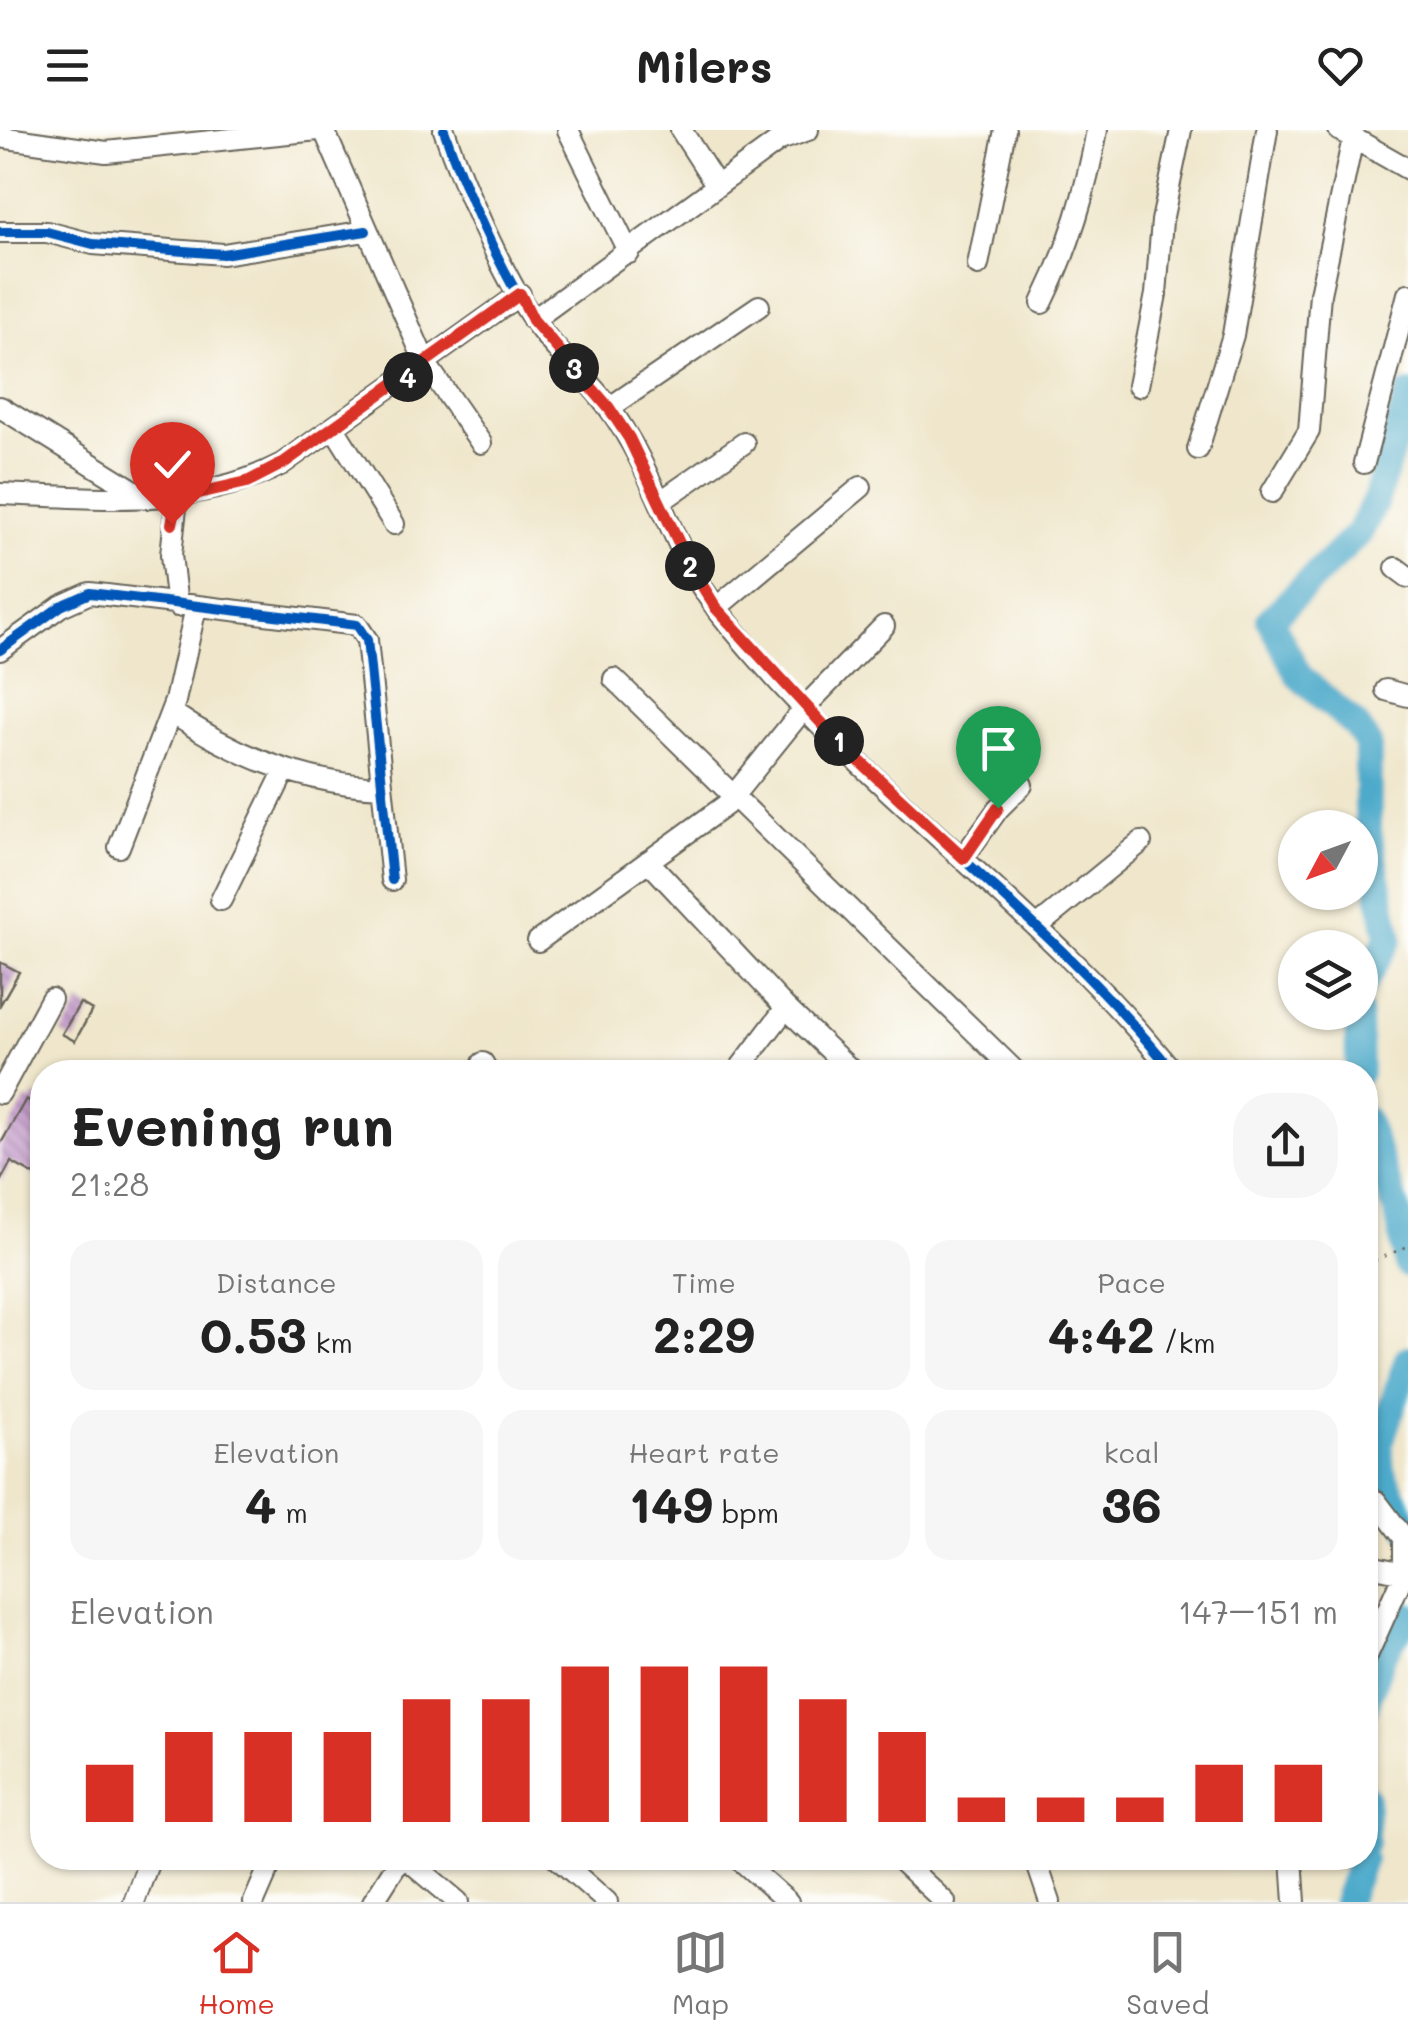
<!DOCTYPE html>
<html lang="en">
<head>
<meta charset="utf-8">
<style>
	:root { --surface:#fff; --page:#f6f6f6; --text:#222; --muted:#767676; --line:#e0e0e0; --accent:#d93025 }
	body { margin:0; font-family:Mali,sans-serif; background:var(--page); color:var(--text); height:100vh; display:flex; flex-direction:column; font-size:38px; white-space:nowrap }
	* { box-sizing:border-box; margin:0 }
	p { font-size:32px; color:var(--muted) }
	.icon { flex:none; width:55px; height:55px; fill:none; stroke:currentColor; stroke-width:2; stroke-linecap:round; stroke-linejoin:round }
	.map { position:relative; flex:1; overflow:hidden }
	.sheet { position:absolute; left:30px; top:930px; width:1348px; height:810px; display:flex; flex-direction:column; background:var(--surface); border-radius:40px; box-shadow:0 2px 8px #0004 }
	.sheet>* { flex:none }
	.needle { width:65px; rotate:229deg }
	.tools { position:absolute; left:1278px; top:680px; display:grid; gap:20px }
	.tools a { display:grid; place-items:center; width:100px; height:100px; border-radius:50%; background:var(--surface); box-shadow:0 2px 8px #0004; font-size:50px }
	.pin { position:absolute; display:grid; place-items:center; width:85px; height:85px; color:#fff; margin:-102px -42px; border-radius:50% 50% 50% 0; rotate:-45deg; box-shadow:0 0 10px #0007 }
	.pin .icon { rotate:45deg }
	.km { position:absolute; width:50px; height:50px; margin:-25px; border-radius:50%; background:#222; color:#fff; font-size:28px; line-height:50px; text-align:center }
	.round { display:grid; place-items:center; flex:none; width:105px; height:105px; border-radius:40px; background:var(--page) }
	.head { display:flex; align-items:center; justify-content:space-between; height:170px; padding:0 40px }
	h1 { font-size:55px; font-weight:800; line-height:75px }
	.metrics { display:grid; grid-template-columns:repeat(3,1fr); gap:15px; height:170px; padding:10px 40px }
	.metrics div { display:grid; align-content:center; border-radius:25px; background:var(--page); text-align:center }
	.metrics b { font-size:50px; font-weight:800 }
	.metrics small { font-size:28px; font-weight:400 }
	.metrics p { font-size:28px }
	.chart { height:280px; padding:20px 40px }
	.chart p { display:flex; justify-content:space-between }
	.chart svg { width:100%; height:180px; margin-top:10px; stroke:var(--accent); stroke-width:6 }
	header { display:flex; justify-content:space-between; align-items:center; height:130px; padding:0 40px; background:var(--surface); font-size:45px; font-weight:800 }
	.tab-bar { display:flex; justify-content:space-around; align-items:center; height:140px; border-top:2px solid var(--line); background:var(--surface); font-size:28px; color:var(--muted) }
	.tab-bar a { display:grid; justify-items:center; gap:5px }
	.tab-bar .on { color:var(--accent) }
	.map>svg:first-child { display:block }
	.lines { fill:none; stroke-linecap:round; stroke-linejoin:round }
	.river { stroke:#4daacb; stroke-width:28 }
	.building { fill:url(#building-back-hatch) }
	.minor-casing { stroke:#666359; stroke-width:24 }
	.path { stroke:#666359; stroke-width:2.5; stroke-dasharray:2.5 8; stroke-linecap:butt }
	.minor { stroke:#fff; stroke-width:20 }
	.cycleway-casing { stroke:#fdfcf7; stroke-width:16 }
	.cycleway { stroke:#0057b8; stroke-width:10 }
	.route-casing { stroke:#fff; stroke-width:20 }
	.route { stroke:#d93025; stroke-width:12 }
</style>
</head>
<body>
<header><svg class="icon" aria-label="menu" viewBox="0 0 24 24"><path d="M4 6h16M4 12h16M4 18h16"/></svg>Milers<svg class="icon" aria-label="heart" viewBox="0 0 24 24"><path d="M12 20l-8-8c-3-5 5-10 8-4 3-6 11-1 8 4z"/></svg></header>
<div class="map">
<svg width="1408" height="1772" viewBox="0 0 1408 1772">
	<defs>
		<pattern id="building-back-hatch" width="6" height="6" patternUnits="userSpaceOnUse" patternTransform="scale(2.5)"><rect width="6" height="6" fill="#c49bcb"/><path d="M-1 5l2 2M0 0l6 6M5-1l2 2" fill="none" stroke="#9e7ea4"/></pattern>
	</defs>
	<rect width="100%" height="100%" fill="#fdfcf7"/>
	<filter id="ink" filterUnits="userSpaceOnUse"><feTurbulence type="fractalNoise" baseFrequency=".01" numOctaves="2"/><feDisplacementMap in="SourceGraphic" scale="20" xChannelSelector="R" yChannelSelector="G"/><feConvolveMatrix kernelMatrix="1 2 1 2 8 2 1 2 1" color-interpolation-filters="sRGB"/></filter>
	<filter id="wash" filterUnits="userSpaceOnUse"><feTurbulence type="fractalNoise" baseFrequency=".0048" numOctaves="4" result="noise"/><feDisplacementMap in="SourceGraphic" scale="40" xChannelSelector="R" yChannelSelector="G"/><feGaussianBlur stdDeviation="2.25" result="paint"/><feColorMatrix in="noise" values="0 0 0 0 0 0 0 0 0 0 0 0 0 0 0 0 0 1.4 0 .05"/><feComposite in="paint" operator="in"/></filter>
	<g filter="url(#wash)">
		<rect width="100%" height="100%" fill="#efe6cb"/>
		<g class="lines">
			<path class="river" d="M1360 859 1389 808 1368 702V614L1356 596 1299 546 1270 490 1359 403 1376 370 1408 265
				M1358 882 1359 942
				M1365 990 1398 1084 1408 1134
				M1408 1229 1379 1315 1381 1341 1408 1397
				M1365 1576 1382 1525 1408 1486
				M1365 1667V1711
				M1346 1772 1362 1728"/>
		</g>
		<g id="blocks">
			<path class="building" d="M0 832 19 842 0 875Z
				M80 873 92 880 75 911 62 904Z
				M34 966 42 970 36 989 42 992V1049L11 1032 0 1052V1015L26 969 31 972Z"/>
		</g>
	</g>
	<g filter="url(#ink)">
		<use href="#blocks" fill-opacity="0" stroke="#666359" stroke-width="2.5"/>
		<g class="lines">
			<defs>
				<path id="minor" d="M324 0 426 234 481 313
					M444 0C462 53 503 147 535 192 556 223 587 247 609 278 643 324 662 382 688 433 705 467 730 496 755 525 883 674 1050 788 1173 942
					M568 0 629 123
					M681 0 717 56
					M1339 0 1408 39
					M0 7 106 22 318 0
					M0 102H47L93 114 223 124 366 101
					M978 135 1005 0
					M1042 173C1070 116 1086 62 1097 0
					M533 190 780 10 808 0
					M1138 256 1156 164 1162 91 1181 0
					M0 277 146 368
					M609 278 759 176
					M334 298 394 394
					M1198 319 1233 205 1267 0
					M1364 333 1408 164
					M1272 362 1309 301 1320 164 1353 8
					M0 364C97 367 193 380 282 334L520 164
					M660 372 744 313
					M1396 438 1408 447
					M177 476 171 425 177 368
					M716 478 861 357
					M0 520 61 476 90 463 357 495 367 510 392 750
					M614 549 1016 942
					M1386 560 1408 566
					M171 582C235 626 305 654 382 657
					M119 717 175 571 196 477
					M963 728 998 679 1022 655
					M648 731 786 878 853 942
					M221 770 285 640
					M1037 797 1141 712
					M538 811 726 675 805 577 884 496
					M483 933 488 942
					M737 942 786 878
					M0 963 51 869
					M1365 1435 1404 1443
					M1365 1530 1404 1443V1408L1376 1371
					M406 1728 458 1772
					M557 1728 607 1772
					M738 1728 788 1772
					M898 1728 945 1772
					M1035 1728 1050 1772
					M1292 1728 1295 1772
					M134 1772 150 1728
					M254 1772 273 1728
					M373 1772 401 1728"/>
			</defs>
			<use href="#minor" class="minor-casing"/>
			<path class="path" d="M1365 1135 1408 1116"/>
			<use href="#minor" class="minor"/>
			<defs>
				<path id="cycleway" d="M444 0C462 53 503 147 535 192 556 223 587 247 609 278 643 324 662 382 688 433 705 467 730 496 755 525 883 674 1050 788 1173 942
					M0 102H47L93 114 223 124 366 101
					M0 520 61 476 90 463 357 495 367 510 392 750"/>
			</defs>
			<use href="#cycleway" class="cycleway-casing"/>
			<use href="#cycleway" class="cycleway"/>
		</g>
	</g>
	<g class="lines" filter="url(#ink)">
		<defs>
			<path id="route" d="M172 394 177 368 247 352 282 334 520 164 533 190 609 278 629 308 689 434 716 478 840 613 964 728 998 678"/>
		</defs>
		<use href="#route" class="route-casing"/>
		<use href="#route" class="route"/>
	</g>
</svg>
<div class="tools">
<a><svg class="needle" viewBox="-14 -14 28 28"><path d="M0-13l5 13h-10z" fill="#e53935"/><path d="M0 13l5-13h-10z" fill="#767676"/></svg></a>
<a><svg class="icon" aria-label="layers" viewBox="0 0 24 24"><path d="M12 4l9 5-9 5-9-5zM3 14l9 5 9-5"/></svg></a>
</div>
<div class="pin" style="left:998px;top:678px;background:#1e9e55"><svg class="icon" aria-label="arrive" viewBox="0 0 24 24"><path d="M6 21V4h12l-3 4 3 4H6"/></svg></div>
<div class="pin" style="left:172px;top:394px;background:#d93025"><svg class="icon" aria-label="check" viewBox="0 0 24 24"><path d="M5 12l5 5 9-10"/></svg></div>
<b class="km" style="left:839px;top:611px">1</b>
<b class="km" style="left:690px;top:436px">2</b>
<b class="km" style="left:574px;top:238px">3</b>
<b class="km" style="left:408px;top:247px">4</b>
<section class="sheet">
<div class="head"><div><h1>Evening run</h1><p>21:28</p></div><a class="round"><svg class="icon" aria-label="share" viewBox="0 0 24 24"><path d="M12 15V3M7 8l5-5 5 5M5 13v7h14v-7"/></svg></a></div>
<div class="metrics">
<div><p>Distance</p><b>0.53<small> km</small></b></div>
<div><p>Time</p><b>2:29</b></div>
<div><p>Pace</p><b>4:42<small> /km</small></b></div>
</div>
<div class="metrics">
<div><p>Elevation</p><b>4<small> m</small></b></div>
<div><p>Heart rate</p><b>149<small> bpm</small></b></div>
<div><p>kcal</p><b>36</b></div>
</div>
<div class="chart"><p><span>Elevation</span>147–151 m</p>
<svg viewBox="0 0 160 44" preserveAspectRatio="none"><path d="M5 44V30M15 44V22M25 44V22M35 44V22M45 44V14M55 44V14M65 44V6M75 44V6M85 44V6M95 44V14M105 44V22M115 44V38M125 44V38M135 44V38M145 44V30M155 44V30"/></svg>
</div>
</section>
</div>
<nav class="tab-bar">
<a class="on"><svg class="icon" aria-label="home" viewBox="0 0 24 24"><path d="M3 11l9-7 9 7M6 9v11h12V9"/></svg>Home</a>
<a><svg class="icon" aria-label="map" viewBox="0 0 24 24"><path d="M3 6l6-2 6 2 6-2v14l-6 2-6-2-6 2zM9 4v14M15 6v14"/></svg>Map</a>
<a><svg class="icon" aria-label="saved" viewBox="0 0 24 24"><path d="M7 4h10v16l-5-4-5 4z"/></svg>Saved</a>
</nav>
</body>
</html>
